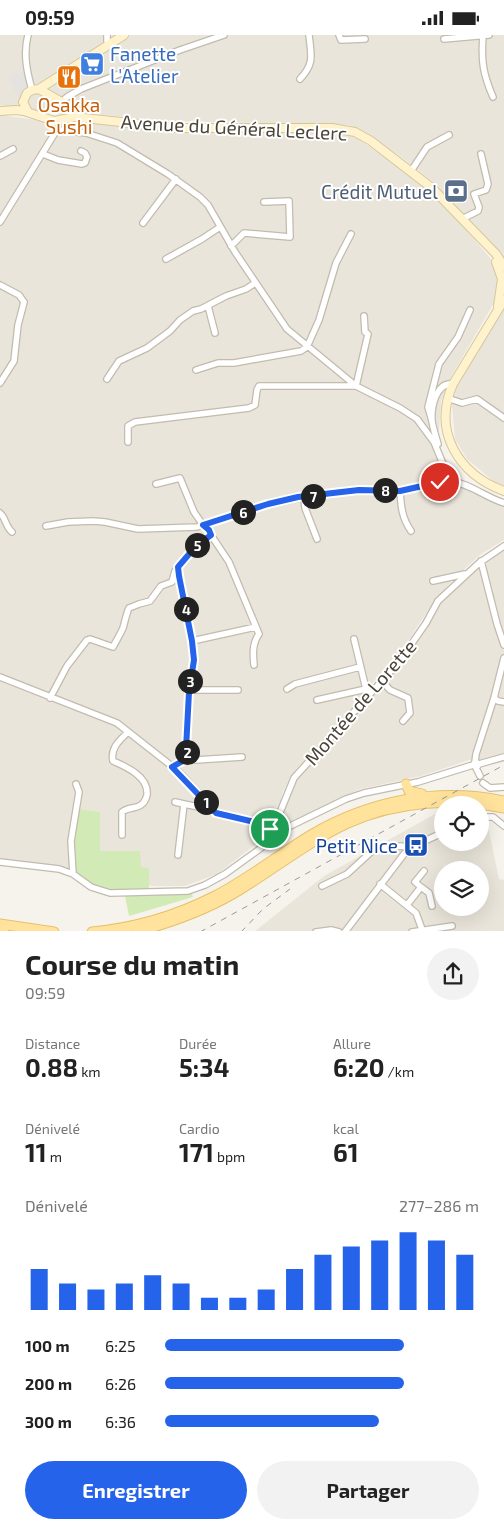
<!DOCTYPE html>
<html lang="fr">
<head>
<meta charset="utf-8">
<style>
	:root { --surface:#fff; --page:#f2f2f2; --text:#222; --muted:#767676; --accent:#2563eb }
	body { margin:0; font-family:"Exo 2",sans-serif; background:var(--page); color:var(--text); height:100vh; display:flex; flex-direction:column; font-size:19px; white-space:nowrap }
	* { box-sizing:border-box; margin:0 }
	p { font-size:16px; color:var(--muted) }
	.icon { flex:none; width:28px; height:28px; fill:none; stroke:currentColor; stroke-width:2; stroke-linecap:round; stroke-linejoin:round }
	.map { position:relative; height:896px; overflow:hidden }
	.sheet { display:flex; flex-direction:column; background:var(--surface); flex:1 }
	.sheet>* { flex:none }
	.tools { position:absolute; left:434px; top:761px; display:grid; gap:10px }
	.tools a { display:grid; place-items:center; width:55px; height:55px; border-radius:50%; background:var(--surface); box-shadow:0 5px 20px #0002; font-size:25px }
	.pin { position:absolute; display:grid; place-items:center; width:42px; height:42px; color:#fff; margin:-21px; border:2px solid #fff; border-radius:50%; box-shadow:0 1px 5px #0007 }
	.km { position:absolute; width:25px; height:25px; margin:-12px; border-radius:50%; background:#222; color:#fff; font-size:14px; line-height:25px; text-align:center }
	.round { display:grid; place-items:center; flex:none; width:52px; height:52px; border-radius:26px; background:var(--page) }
	.summary { display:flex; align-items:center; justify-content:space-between; height:85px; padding:0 25px }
	h1 { font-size:28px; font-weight:700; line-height:38px }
	.figures { display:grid; grid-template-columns:repeat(3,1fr); gap:8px; height:85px; padding:5px 25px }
	.figures div { display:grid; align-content:center }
	.figures b { font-size:25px; font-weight:700 }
	.figures small { font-size:14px; font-weight:400 }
	.figures p { font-size:14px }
	.chart { height:140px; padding:10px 25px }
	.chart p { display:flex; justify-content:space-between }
	.chart svg { width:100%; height:90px; margin-top:5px; stroke:var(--accent); stroke-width:6 }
	.action { display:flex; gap:10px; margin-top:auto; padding:10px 25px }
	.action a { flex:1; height:58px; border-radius:30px; background:var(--accent); color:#fff; font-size:20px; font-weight:700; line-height:58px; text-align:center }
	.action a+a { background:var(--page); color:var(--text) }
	ul { padding:0 25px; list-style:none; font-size:16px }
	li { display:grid; grid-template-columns:80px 60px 1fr; align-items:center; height:38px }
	li i { height:12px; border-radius:6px; background:var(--accent) }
	.status { display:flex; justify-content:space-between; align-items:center; height:35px; padding:0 25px; background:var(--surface); direction:ltr }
	.status svg { height:14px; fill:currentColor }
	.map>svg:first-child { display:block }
	.residential { fill:#eae5da; fill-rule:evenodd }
	.green { fill:#d2eab5 }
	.parking { fill:#e5e3e0 }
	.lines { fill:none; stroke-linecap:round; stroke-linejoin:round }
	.street-casing { stroke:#c2bbae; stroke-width:8 }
	.secondary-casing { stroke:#d6c79b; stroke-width:10 }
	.primary-casing { stroke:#e6c16a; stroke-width:11 }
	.street { stroke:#fff; stroke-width:5.5 }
	.secondary { stroke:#fff3cd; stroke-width:8 }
	.primary { stroke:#ffe39c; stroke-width:9 }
	.rail { stroke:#9a9a9a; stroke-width:1; stroke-dasharray:6 6; stroke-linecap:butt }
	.route-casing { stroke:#fff; stroke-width:10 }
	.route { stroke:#2563eb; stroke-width:6 }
	.labels { text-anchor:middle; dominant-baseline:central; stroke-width:4; stroke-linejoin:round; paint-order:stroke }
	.shop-label { font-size:19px; fill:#366cbe; stroke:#fff; text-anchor:start }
	.food-label { font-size:19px; fill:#c56008; stroke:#fff }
	.street-label { font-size:19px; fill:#4b4439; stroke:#fff }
	.service-label { font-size:19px; fill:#4e5e75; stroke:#fff; text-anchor:end }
	.transit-label { font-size:19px; fill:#164399; stroke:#fff; text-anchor:end }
</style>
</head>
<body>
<div class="status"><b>09:59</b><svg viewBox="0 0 49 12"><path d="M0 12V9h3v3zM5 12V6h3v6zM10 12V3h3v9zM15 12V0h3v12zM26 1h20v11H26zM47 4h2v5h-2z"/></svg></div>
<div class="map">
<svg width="504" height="897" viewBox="0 0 504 897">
	<rect width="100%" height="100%" fill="#f6f3ec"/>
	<path class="residential" d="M0 0H504V229L465 182 432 146 401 122 363 96 349 90 162 86 95 79 62 80 0 70Z
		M0 80 52 87 67 86 193 97H340L358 104 423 149 464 192 490 223 495 236 498 250 494 268 452 340 441 366 438 414 472 458 504 469V505L481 519 458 540 434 566 410 603 346 680 291 740 283 757 279 770 269 776 263 796 265 802 217 839 185 851H153L81 838 60 832 0 825Z
		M504 271V451L497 449 467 424 455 404 452 370 456 352Z
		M504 514V721L482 726 469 725 421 741 360 754 281 792 277 786 295 743 369 661 438 572 475 533Z
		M442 775V808H480V783L485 786 489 796 499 844 504 845V896L254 897 324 841ZM442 835H480V872H442Z"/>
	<path class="green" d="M77 774 100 777V816H140L141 832 149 833V855C125 855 87 861 74 833 68 821 75 788 77 774Z
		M192 859 193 862 129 881 125 861Z"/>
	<path class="parking" d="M25 37 28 53 18 62 8 42 13 40Z"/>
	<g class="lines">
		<defs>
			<path id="street" d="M28 0C23 19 27 37 32 55
				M107 0V6L109 9
				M339 0 341 5 365 4
				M483 1C481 26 483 39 493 62
				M444 4 489 0
				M300 44C315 28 311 20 309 0
				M61 67 67 62 81 54 180 15 224 0
				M58 95 86 98 117 108 168 139 200 162 208 170 235 217 287 294 356 351 400 373 417 384 434 407 450 446C469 448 485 462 504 468
				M43 119 58 125 82 129 85 128 87 122 85 118 81 116
				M0 121 13 114
				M411 136 427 112 449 100
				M462 184 478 176 479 172 474 159 486 155 488 149 481 119
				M0 187 58 93
				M143 188 176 144
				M231 211 244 198 290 202 289 166 264 167
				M166 224 202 204 220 192
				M0 250 19 260 24 267 18 290 14 326 0 348
				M208 271 215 298
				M196 335 218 328H234L301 316 307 312 319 285 336 228 351 199
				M107 344 119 326 147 313 170 296 180 285 193 276 201 274 226 261 246 254 255 248
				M447 363 462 368 477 364 504 383
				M432 386 428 372 439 329 458 302 470 275
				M128 407V391L135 387 249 373 255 370 257 355 259 351H356L368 299 365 297 364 281
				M438 409C436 402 433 393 432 386 431 372 436 347 453 349
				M400 456C401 472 402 483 411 496
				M304 463 305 473 317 504
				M0 478C6 483 5 491 12 497
				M46 491 68 487 93 486 105 487 138 494 197 492 203 490 194 477 180 443 156 449
				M211 500 229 527 259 599C252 609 253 619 254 630
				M481 526 497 589 504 610
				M433 546 465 539
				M354 604 366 654 371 657
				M192 606 256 592
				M0 642 117 688 178 736 217 778 267 790 270 794
				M382 646 390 655 408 663 410 678 403 686
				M287 654 295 649 360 632
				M189 655H238
				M50 663 67 631 87 605 90 604 113 612C116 606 120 600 123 593 125 586 126 580 129 573L139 569 150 566 161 551 172 547 175 536 179 535
				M494 663 498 666 504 667
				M317 665 366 654
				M188 723 196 725 242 722
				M475 727 476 719 494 663 504 623
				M479 729 504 722
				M172 732 188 723 186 714 189 657 194 625 192 606 179 541V532L196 511 211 500 209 495 203 490 268 469 298 462 359 455 400 456 450 446
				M483 748 490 753 504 752
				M175 767 184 769
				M480 782H493L504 791
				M274 792 294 743 399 627 426 588 438 566 479 528 504 511
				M122 800V777C128 772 135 774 141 770 144 768 146 764 147 760 149 742 127 732 113 726 110 713 120 705 128 697
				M178 820 184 769 213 775
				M0 827 59 834 73 839 91 852 110 858 188 856 205 850 225 839 261 813 272 801 277 800 278 797 346 764 364 758 418 747 473 730 475 727 479 729 476 733 480 741
				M73 839 71 806 79 757 76 749
				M380 849 416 878 423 897
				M322 851 347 839 371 817 377 814 401 811 410 813
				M421 852 415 847 424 836
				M407 870 421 852 429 858 432 871
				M316 897 331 895 339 897
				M345 897 404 819 416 810 442 798
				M412 897 452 891"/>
			<path id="secondary" d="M39 54 124 0
				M0 76 16 75 24 76 54 86 75 82
				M28 77 23 67 27 58 32 55 39 54 65 69 75 82 176 93H332L355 97 371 106 432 153 496 219 504 232
				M496 227 502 244 498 271
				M504 265 453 349C432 396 458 439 504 456"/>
			<path id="primary" d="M406 749 409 756 422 759
				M0 889 54 897
				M0 895 4 897
				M92 897C135 893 176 881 215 861 248 844 278 820 311 800 369 766 437 752 504 766
				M136 897C173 887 209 874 241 854 277 832 309 806 348 788 396 766 452 763 504 773"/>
		</defs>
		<use href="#street" class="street-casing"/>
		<use href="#secondary" class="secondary-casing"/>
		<use href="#primary" class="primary-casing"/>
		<use href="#street" class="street"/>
		<use href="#secondary" class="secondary"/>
		<use href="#primary" class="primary"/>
		<path class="rail" d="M200 897 504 730
			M241 897 263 874 290 854"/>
	</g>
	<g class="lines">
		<defs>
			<path id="route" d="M270 794 267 790 216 778 172 732 188 723 186 714 189 657 194 625 192 606 179 541 178 532 196 511 211 500 209 495 203 490 268 469 298 462 359 455 400 456 440 447"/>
		</defs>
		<use href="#route" class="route-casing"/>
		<use href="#route" class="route"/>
	</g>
	<defs>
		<symbol id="supermarket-square" viewBox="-11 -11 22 22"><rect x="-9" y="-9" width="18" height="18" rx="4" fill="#3f7fe0" stroke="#fff"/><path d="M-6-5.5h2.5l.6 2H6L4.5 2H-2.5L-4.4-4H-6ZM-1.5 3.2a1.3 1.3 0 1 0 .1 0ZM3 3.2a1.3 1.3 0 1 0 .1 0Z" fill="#fff"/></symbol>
		<symbol id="restaurant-square" viewBox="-11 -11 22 22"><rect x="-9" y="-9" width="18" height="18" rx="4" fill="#e8710a" stroke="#fff"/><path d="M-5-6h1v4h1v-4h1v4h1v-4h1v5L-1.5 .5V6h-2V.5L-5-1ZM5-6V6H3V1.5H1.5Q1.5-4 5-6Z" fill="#fff"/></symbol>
		<symbol id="bank-square" viewBox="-11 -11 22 22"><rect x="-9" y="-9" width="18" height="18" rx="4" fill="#5c6f8a" stroke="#fff"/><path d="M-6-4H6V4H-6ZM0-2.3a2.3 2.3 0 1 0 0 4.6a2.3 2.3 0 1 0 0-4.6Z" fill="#fff"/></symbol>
		<symbol id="bus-square" viewBox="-11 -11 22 22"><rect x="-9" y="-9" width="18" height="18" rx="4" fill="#1a4fb4" stroke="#fff"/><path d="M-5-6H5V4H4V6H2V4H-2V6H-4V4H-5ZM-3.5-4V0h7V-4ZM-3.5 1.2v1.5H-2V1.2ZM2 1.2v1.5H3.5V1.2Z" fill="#fff"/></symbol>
	</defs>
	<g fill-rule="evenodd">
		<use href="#supermarket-square" x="78" y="15" width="28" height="28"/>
		<use href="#restaurant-square" x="55" y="28" width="28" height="28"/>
		<use href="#bank-square" x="442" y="142" width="28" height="28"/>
		<use href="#bus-square" x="402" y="796" width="28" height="28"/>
	</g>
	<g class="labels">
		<g class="shop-label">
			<text x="110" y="18">Fanette<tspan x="110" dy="22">L'Atelier</tspan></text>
		</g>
		<g class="food-label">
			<text x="69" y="69">Osakka<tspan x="69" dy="22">Sushi</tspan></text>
		</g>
		<g class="street-label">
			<text transform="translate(234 92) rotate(3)">Avenue du Général Leclerc</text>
			<text transform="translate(360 667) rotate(-49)">Montée de Lorette</text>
		</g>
		<g class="service-label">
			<text x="438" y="156">Crédit Mutuel</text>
		</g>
		<g class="transit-label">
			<text x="398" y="810">Petit Nice</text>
		</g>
	</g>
</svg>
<div class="tools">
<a><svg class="icon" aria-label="locate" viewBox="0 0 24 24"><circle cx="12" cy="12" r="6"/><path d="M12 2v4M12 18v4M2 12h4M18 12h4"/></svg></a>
<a><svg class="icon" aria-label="layers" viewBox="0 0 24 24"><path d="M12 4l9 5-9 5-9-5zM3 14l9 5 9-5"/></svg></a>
</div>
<div class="pin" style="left:270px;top:794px;background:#1e9e55"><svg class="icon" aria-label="arrive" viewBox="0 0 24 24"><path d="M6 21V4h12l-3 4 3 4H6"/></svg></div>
<div class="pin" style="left:440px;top:447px;background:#d93025"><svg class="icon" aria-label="check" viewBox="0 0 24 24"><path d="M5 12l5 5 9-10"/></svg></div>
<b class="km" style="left:206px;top:767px">1</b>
<b class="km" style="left:187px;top:717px">2</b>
<b class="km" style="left:190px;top:646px">3</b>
<b class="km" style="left:186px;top:574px">4</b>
<b class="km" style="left:197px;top:510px">5</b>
<b class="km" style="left:243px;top:477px">6</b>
<b class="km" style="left:313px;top:461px">7</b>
<b class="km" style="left:385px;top:455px">8</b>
</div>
<section class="sheet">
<div class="summary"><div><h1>Course du matin</h1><p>09:59</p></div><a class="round"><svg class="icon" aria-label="share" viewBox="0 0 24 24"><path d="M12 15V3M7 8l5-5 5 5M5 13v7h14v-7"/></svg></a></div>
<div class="figures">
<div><p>Distance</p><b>0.88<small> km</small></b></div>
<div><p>Durée</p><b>5:34</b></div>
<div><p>Allure</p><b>6:20<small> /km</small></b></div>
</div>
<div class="figures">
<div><p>Dénivelé</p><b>11<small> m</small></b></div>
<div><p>Cardio</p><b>171<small> bpm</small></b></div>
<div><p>kcal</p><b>61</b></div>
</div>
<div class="chart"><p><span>Dénivelé</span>277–286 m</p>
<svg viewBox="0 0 160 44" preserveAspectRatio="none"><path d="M5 44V24M15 44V31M25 44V34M35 44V31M45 44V27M55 44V31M65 44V38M75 44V38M85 44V34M95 44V24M105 44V17M115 44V13M125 44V10M135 44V6M145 44V10M155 44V17"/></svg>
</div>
<ul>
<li><b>100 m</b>6:25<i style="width:76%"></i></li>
<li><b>200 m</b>6:26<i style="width:76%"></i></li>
<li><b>300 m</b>6:36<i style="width:68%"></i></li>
</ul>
<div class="action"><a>Enregistrer</a><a>Partager</a></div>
</section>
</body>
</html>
